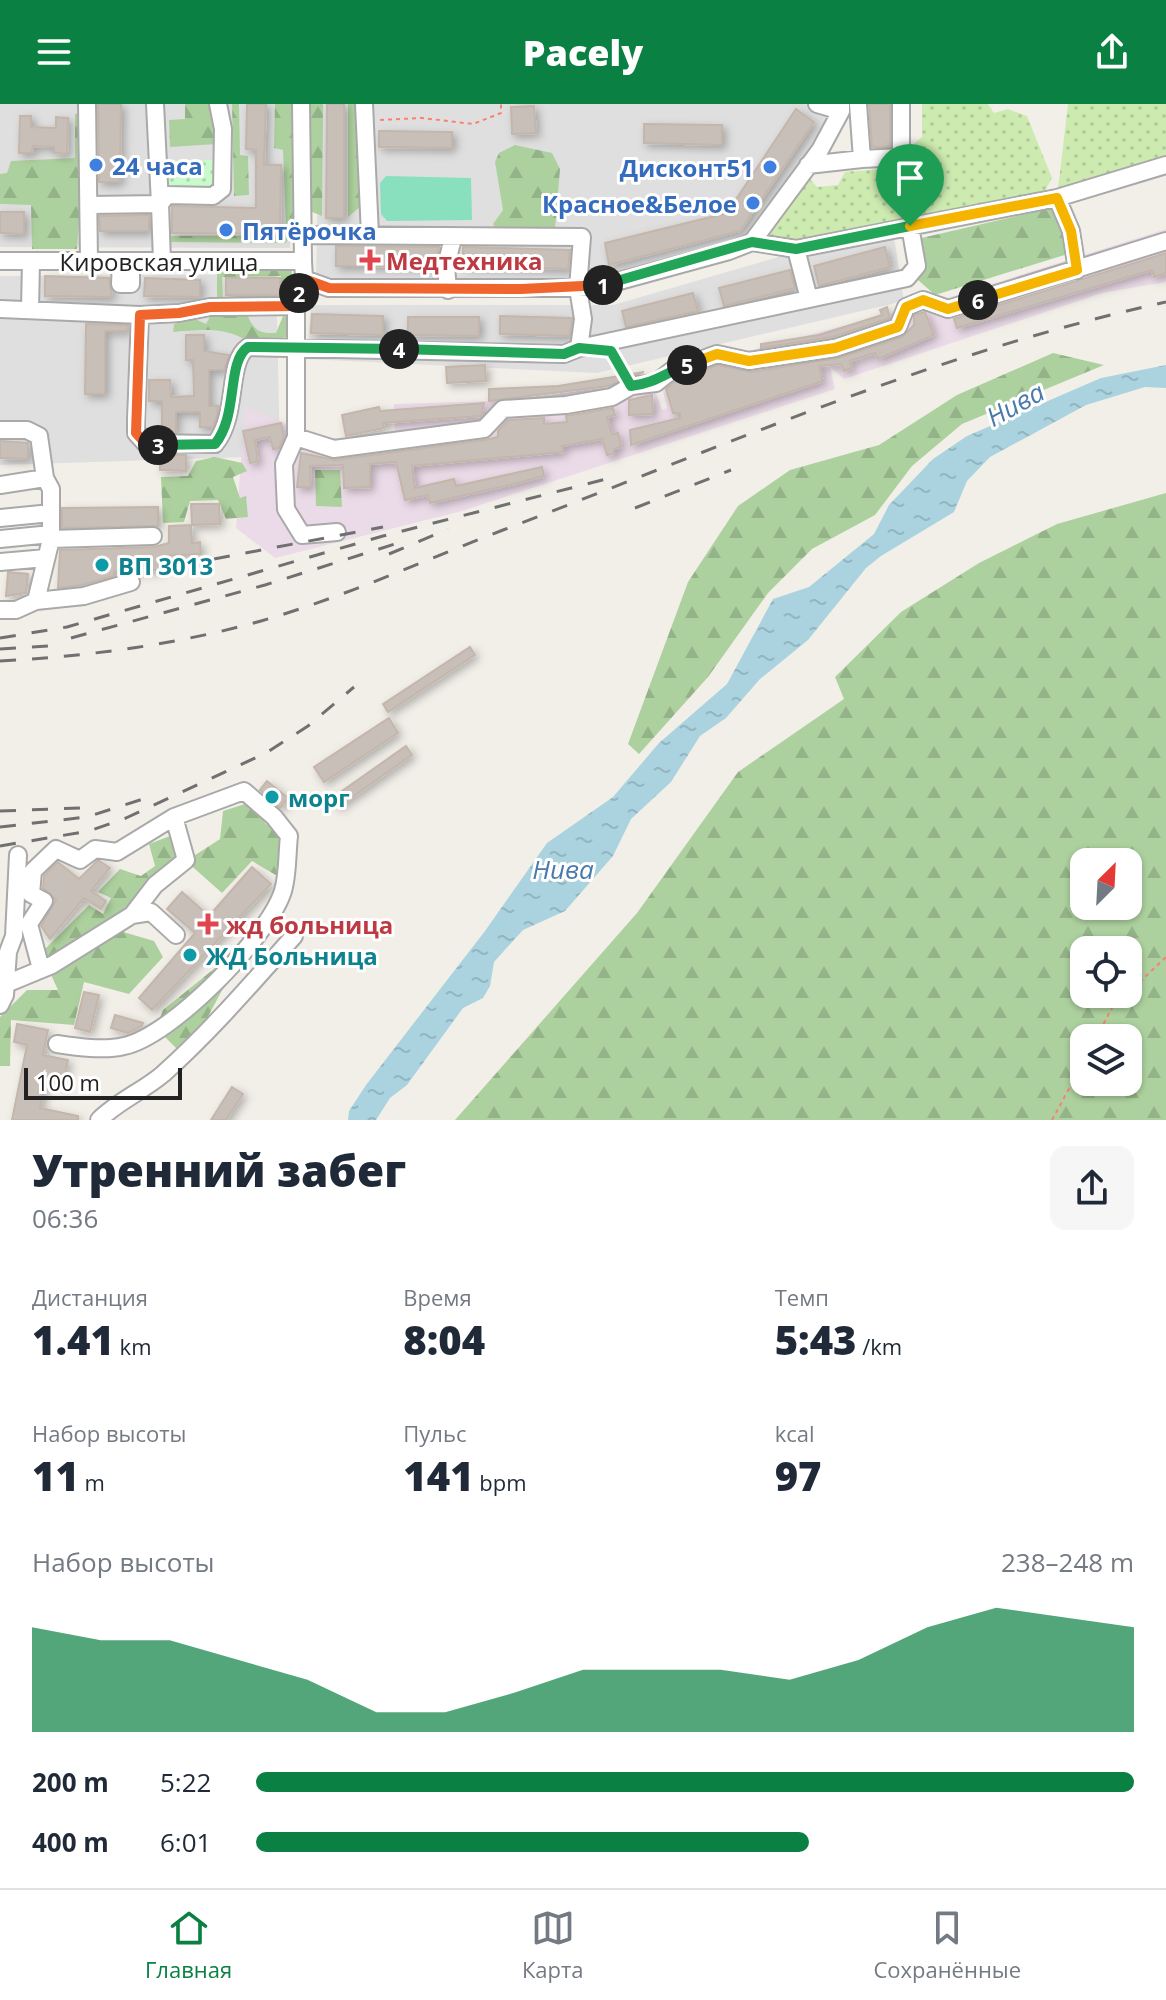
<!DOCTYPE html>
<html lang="ru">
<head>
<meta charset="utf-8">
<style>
	:root { --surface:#fff; --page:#f6f6f7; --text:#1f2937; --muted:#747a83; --line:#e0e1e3; --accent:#0b8043 }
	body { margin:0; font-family:"Open Sans",sans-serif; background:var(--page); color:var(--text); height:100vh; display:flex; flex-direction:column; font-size:30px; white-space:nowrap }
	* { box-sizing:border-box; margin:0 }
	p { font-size:26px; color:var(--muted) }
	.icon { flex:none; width:44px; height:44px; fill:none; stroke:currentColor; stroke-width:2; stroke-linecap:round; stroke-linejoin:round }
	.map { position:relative; height:1016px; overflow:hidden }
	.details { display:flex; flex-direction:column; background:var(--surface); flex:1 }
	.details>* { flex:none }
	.needle { width:52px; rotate:24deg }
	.tools { position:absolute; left:1070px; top:744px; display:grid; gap:16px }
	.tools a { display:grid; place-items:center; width:72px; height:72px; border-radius:16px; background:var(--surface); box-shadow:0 2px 6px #0004; font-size:40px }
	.scale { position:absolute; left:24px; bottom:20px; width:158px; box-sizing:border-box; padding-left:8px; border:4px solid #222; border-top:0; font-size:22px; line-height:28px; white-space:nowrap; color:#222; -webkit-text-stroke:6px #fff; paint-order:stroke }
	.pin { position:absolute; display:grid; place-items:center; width:68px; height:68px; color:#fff; margin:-82px -34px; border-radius:50% 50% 50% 0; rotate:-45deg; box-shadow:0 0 8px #0007 }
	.pin .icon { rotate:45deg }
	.km { position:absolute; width:40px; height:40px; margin:-20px; border-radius:50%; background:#222; color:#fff; font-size:22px; line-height:40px; text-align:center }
	.round { display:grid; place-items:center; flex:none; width:84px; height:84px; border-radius:16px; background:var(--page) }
	.summary { display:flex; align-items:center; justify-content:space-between; height:136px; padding:0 32px }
	h1 { font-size:44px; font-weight:800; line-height:60px }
	.stats { display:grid; grid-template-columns:repeat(3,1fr); gap:12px; height:136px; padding:8px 32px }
	.stats div { display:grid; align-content:center }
	.stats b { font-size:40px; font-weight:800 }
	.stats small { font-size:22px; font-weight:400 }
	.stats p { font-size:22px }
	.chart { height:224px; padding:16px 32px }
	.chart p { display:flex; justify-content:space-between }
	.chart svg { width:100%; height:144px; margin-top:8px; fill:var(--accent); opacity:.7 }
	ul { padding:0 32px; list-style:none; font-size:26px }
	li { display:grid; grid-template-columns:128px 96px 1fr; align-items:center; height:60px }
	li i { height:20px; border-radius:10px; background:var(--accent) }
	header { display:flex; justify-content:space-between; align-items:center; height:104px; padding:0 32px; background:var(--accent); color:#fff; font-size:36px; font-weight:800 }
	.dock { display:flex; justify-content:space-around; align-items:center; height:112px; border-top:2px solid var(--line); background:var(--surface); font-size:22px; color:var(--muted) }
	.dock a { display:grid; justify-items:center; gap:4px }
	.dock .on { color:var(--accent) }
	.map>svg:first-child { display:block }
	.residential { fill:#e0dfdf }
	.industrial { fill:#ebdbe8 }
	.grass { fill:url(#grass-dots) }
	.forest { fill:url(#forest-firs); fill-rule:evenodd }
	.park { fill:url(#park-dots) }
	.pitch { fill:#88e0be }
	.water { fill:url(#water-ripples) }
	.building { fill:#c7bfb8; stroke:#c4b6ab; stroke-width:2; filter:url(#shadow) }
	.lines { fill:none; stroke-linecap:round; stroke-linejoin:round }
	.minor-casing { stroke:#a9a9a9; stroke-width:20 }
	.path { stroke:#fa8072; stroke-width:2; stroke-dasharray:4 4; stroke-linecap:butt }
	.minor { stroke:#fff; stroke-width:16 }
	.rail { stroke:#707070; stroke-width:3; stroke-dasharray:16 16; stroke-linecap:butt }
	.split-1-casing { stroke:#fff; stroke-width:16 }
	.split-2-casing { stroke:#fff; stroke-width:16 }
	.split-3-casing { stroke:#fff; stroke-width:16 }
	.split-4-casing { stroke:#fff; stroke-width:16 }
	.split-5-casing { stroke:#fff; stroke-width:16 }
	.split-6-casing { stroke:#fff; stroke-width:16 }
	.split-7-casing { stroke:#fff; stroke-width:16 }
	.split-1 { stroke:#22a559; stroke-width:10 }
	.split-2 { stroke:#f0652b; stroke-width:10 }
	.split-3 { stroke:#f0652b; stroke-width:10 }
	.split-4 { stroke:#22a559; stroke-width:10 }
	.split-5 { stroke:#22a559; stroke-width:10 }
	.split-6 { stroke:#f5b400; stroke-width:10 }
	.split-7 { stroke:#f5b400; stroke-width:10 }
	.shop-dot { fill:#3f7fe0; stroke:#fff; stroke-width:3 }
	.health-dot { fill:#e0444e; stroke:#fff; stroke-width:3 }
	.culture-dot { fill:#0f9aa8; stroke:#fff; stroke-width:3 }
	.labels { text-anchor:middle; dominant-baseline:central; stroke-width:6; stroke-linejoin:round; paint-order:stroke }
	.shop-label { font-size:24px; font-weight:bold; fill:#366cbe; stroke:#fff; text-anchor:start }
	.health-label { font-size:24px; font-weight:bold; fill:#be3a42; stroke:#fff; text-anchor:start }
	.street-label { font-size:24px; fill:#222; stroke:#fff }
	.culture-label { font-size:24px; font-weight:bold; fill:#0d838f; stroke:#fff; text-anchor:start }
	.water-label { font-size:26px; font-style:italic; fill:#4a7aab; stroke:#fff }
</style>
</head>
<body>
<header><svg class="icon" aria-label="menu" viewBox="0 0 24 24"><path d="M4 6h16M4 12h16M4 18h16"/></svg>Pacely<svg class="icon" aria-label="share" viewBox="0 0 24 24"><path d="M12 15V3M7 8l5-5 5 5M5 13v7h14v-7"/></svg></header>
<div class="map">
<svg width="1166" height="1016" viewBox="0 0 1166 1016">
	<defs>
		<pattern id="grass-dots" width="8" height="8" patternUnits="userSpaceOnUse" patternTransform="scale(2)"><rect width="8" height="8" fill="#cdebb0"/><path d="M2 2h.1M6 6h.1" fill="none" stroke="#b0c997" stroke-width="1.8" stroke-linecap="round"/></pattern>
		<pattern id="forest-firs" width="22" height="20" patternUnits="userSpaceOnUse" patternTransform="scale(2)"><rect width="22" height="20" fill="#add19e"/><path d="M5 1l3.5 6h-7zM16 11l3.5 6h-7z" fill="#95b388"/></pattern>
		<pattern id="park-dots" width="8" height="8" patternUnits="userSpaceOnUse" patternTransform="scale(2)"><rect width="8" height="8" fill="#c8facc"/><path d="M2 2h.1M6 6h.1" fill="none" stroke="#acd6af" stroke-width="1.8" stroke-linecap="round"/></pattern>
		<pattern id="water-ripples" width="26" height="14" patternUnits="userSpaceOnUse" patternTransform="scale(2)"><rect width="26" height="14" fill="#aad3df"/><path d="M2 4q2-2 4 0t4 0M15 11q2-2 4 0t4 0" fill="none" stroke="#92b5bf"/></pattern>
		<filter id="shadow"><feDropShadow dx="3.5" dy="3.5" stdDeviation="4" flood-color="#0004"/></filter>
	</defs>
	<rect width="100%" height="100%" fill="#f2efe9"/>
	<path class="residential" d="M0 0H295L290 144 0 143Z
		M319 0H831V20L747 139 608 176 316 177Z
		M892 120 904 197 597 269 307 255 311 201H613Z
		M276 170 280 352 0 361V172Z"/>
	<path class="industrial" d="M1166 125V178L1102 189 844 275 830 263 835 285 462 407 275 454 236 424 245 303 326 336 395 329 394 300 528 296 651 273 662 306 667 304 659 271 941 196Z"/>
	<path class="grass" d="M922 0H988L994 9 1008 5 1027 12 1052 74 1045 87 970 111 779 139 767 133 810 75 817 83 838 81 845 68 908 63 909 44 922 33Z
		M1068 0H1166V53L1058 85Z"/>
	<path class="forest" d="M185 0H211L217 40 170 43 169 16 185 15Z
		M232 0H239L240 51 248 52 249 91 234 92Z
		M275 0H294L293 125 286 124 283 46 274 44Z
		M311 0H323L322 112 312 108 309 91Z
		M348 0H358L360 103 348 113Z
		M83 8V69L77 145H32L31 101 0 100V70L7 69 11 57 75 54V10Z
		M515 41 552 49 560 65 555 125 497 128 493 120 503 106 495 58 499 49Z
		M1056 103 1071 149 935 191 918 176 922 162 917 135Z
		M167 132H289L286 139 169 138Z
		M217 165H292L291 192 282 193 281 172 222 173 223 197 217 196Z
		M213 207 247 210C253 225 258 230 276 229L283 212 291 213V233L248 238C227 222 198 226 173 228L174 220 195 215 206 220Z
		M1053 249 1104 261 962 320 912 362 875 411 812 445 768 489 708 573 639 650 628 640 688 478 738 402 790 366 879 341 957 291Z
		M215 353 242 359 247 367 233 373 240 394 246 392 248 413 226 415 218 396 190 397 184 418 163 419 161 373 188 372 196 357Z
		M315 366H340L342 403 316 402Z
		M1166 389V1016H455L637 809 738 668 844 595 835 573 901 508 979 459 1057 420ZM1084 758H1128V802H1084ZM1084 846H1128V890H1084ZM1084 934H1128V978H1084Z
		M251 698 265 719 282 732 279 773 252 757 222 789 186 757 220 735 223 707Z
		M170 732 179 749 120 827 154 837 163 853 129 890 84 878 74 921 11 916 10 962H0V913L27 886H58L41 849 89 801 103 810 111 794 98 788 120 765 141 772 155 762 149 740Z
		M215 864 228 875 202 924 178 946 156 924 163 906Z"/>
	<path class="park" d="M215 56V83L169 84 168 57Z"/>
	<path class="pitch" d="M386 72 471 74 472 116 387 117 381 110 380 79Z"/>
	<path class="water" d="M1166 261V284L1145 283 1086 301 990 353 967 377 954 408 881 452 866 464 808 536 760 575 726 614 700 632 671 678 631 715 613 752 565 807 523 826 494 858 490 882 483 894 463 904 407 981 390 994 376 1016H348L349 1007 366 981 485 827 547 739 613 693 659 639 727 580 773 495 809 483 874 430 889 401 933 355 967 332 1101 274Z"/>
	<path class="building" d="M98 0H121L120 78H99Z
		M247 0H266L264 61H281L280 130 172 129V102L256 104V46L246 45Z
		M327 0H344V114H326Z
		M869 0H890V43H872Z
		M534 2 536 29 512 30 511 3Z
		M796 5 814 18 740 127 609 161 605 139 727 109Z
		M20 12H31V23L56 24V13L68 14 67 50 54 49V43L33 42 32 49H19Z
		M644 20 722 21V41L644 39Z
		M379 27 452 28V44L379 43Z
		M0 108H24V130L0 129Z
		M149 111V127H100L99 112Z
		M336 142 439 143 435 163 373 162H336Z
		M463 143 570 146 568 165 463 162Z
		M885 143 890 163 819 182 814 162Z
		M1166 149V169L1154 173 1152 166 957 224 954 215Z
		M790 166 795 184 724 202 719 184Z
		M45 172 109 174 112 193 45 192Z
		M145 174 200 176V193L144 192Z
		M226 174H280V191H226Z
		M693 189 698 207 626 223 622 207Z
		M887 203 890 214 832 233 761 244V240L819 231 882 211 880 206Z
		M925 208 934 231 878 255 875 249 850 257 852 264 844 267 841 260 819 262 823 277 631 341 630 326 680 314V309H673L666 285 676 277 718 261 751 268 838 254 902 233 914 221V211Z
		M312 210 383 212V231L311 229Z
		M500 212 572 214 570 232 500 230Z
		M408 213H479V232L408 231Z
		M86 220 128 221V227H105V290H85Z
		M186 231H204V247L229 251 224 266H209V302H218L217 312 213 323H200V308H176V328H162V297H149V276H170L171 293 194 292 193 256H186Z
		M485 261 486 277 447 279 446 263Z
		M644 268 608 282 489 297V285L558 282Z
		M652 291 653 310 629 311V296Z
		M484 299 481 312 383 319 384 324 346 332 342 311 379 303 380 307Z
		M613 304 615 311 607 313 612 330 618 329 621 343 614 345V350L607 351 602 335 562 342 563 348 412 362 415 384 454 375 456 382 542 363 544 372 514 380 430 399 428 391 405 396 396 358 370 360V383L344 384 343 361 310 362 311 383H297L301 349 335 356 485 336 498 333V327L508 316 544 314V320L567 318 566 312Z
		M281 319 284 333 279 344 273 345 270 333 255 336 258 358 250 359 243 327Z
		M0 337 28 339V355L0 354Z
		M160 350 186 351V367L160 366Z
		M191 400H219L220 420 192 421Z
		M158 403V422L62 424V404Z
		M191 421 192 439 200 438 201 450 160 452V466L114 468V472L82 481 58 484 60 446 154 443 169 439V422Z
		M8 468 28 470 26 489 6 492Z
		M470 543 475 551 388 608 383 600Z
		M389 614 398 629 324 678 314 663Z
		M406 642 412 651 338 703 332 694Z
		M267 677 288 694 280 704 260 686Z
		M98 756 110 764 91 787 106 797 101 805 84 794 50 835 41 822 56 796 43 784 44 772 58 758 79 775Z
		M252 763 271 780 152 906 139 894 195 829 167 805 182 788 209 812Z
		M84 888 99 891 90 928 75 924Z
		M115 911 143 919 142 922 128 929 111 924Z
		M17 920 48 926 43 951 68 956 65 971 53 969 51 976 46 975 40 1004 78 1012V1016H12L27 941 14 938Z
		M232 983 243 990 226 1016H211Z"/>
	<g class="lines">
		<defs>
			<path id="minor" d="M87 0 89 157
				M301 0 303 157
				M364 0 370 131
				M817 0 841 7
				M858 0 862 55 901 53V0
				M808 61 862 55
				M1057 94 1166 61
				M89 101 160 100 155 0
				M302 131 582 133 578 184 583 215 579 244 907 174 917 162 910 122
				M752 138 796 145 809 195
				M796 145 1057 94 1071 127 1077 166
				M0 157H303L304 175 329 184H578L601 182 729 147 752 138 820 46 841 7V0
				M162 158 160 100 167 91 213 92 222 85 223 25 218 0
				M120 169H131V180H120L121 158
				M304 175 296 202V333L284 360 286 405 302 431 337 428
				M448 186 446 162 453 134
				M296 202 210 203 179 209 140 211 136 316V329L145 339 215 340C239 311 226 258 248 243L564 250 579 244
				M0 205 140 211
				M30 206 31 157
				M0 326H27L39 332 45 374 0 381
				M296 333 334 345 484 325 503 305 566 301 612 293 631 282 656 279 671 267 717 250 749 257 835 244 898 223 906 203 923 196 948 205 1166 137
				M45 374 51 385V435L153 432
				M0 414 51 409
				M0 435 51 430
				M51 435 36 497 84 492 131 478
				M0 458 46 454
				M0 506H16L36 497
				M132 811 151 808 176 831
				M41 865 29 820 44 797 31 790 33 767 56 745 80 756 95 745 117 748 174 713
				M6 880 52 861 132 811 155 781 186 756 174 713 244 687 274 713 289 732C287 749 288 770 283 787 269 832 172 932 124 942 104 947 77 943 57 940
				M0 901 5 891 8 848 14 832 18 751
				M99 1016C118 997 143 987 163 970 211 927 252 879 294 832"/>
		</defs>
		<use href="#minor" class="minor-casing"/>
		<path class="path" d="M380 16 422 14 473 20 501 9V0
			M614 252 624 271
			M1128 889 1166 853
			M1096 934 1113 902 1126 890
			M1052 1016 1084 957"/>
		<use href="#minor" class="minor"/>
		<path class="rail" d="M635 404 731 366
			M389 450 448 425
			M214 455 383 423
			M0 534 67 523 383 432 618 372
			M71 534 265 481 398 439
			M0 545 49 542
			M0 557C89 552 175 541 261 517 344 493 423 457 503 426 721 343 937 248 1166 198
			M0 707 80 704
			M0 723 87 713 146 694
			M0 742 89 727 126 714 266 649 308 622 354 583"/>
	</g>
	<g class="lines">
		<defs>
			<path id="split-1" d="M603 181 752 138 796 145 910 122"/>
			<path id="split-2" d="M299 189 304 175 329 184 521 185 603 181"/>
			<path id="split-3" d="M158 341 145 339 136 329 140 211 179 209 210 203 296 202 299 189"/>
			<path id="split-4" d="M158 341 215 340C239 311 226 258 248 243L399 245"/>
			<path id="split-5" d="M399 245 564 250 579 244 611 247 631 282C656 279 665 269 687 261"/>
			<path id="split-6" d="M687 261 717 250 749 257 835 244 898 223 906 203 923 196 948 205 978 196"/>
			<path id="split-7" d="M910 122 1057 94 1071 127 1077 166 978 196"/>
		</defs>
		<use href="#split-1" class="split-1-casing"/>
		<use href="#split-2" class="split-2-casing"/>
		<use href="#split-3" class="split-3-casing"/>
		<use href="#split-4" class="split-4-casing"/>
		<use href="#split-5" class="split-5-casing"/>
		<use href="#split-6" class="split-6-casing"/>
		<use href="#split-7" class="split-7-casing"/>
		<use href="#split-1" class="split-1"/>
		<use href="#split-2" class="split-2"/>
		<use href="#split-3" class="split-3"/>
		<use href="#split-4" class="split-4"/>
		<use href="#split-5" class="split-5"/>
		<use href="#split-6" class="split-6"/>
		<use href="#split-7" class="split-7"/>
	</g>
	<g class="shop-dot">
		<circle cx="96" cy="61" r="8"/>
		<circle cx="770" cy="63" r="8"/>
		<circle cx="753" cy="99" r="8"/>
		<circle cx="226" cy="126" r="8"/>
	</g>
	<g class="health-dot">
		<path d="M366 144h8v8h8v8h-8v8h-8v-8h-8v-8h8z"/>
		<path d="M204 808h8v8h8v8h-8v8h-8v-8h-8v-8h8z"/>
	</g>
	<g class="culture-dot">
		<circle cx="102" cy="461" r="8"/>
		<circle cx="272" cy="693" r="8"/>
		<circle cx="190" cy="851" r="8"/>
	</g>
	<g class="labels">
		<g class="shop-label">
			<text x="112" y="61">24 часа</text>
			<text x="754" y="63" text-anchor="end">Дисконт51</text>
			<text x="737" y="99" text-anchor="end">Красное&amp;Белое</text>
			<text x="242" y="126">Пятёрочка</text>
		</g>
		<g class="health-label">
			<text x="386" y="156">Медтехника</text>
			<text x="226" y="820">жд больница</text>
		</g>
		<g class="street-label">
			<text x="159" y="157">Кировская улица</text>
		</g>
		<g class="culture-label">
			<text x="118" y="461">ВП 3013</text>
			<text x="288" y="693">морг</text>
			<text x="206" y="851">ЖД Больница</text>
		</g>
		<g class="water-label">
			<text transform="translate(1015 300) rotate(-29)">Нива</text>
			<text x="563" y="765">Нива</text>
		</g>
	</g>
</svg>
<div class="tools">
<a><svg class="needle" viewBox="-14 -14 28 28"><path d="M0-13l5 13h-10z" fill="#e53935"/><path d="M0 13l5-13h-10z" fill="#747a83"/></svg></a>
<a><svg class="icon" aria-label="locate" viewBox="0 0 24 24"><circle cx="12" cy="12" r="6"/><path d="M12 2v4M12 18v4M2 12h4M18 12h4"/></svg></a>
<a><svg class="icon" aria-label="layers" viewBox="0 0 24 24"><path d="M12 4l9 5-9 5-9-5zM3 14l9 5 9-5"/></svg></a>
</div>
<div class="scale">100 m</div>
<div class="pin" style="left:910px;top:122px;background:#1e9e55"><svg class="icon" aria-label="arrive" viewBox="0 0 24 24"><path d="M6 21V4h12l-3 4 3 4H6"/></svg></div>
<b class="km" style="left:603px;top:181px">1</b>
<b class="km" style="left:299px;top:189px">2</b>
<b class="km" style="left:158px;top:341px">3</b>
<b class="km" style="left:399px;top:245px">4</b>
<b class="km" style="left:687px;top:261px">5</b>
<b class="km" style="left:978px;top:196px">6</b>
</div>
<section class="details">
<div class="summary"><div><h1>Утренний забег</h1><p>06:36</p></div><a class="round"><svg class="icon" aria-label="share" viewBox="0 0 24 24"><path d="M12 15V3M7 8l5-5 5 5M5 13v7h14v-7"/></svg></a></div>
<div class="stats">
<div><p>Дистанция</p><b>1.41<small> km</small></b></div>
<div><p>Время</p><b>8:04</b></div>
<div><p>Темп</p><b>5:43<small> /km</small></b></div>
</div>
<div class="stats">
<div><p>Набор высоты</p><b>11<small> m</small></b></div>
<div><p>Пульс</p><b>141<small> bpm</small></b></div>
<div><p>kcal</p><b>97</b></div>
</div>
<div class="chart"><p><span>Набор высоты</span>238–248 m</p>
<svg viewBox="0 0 160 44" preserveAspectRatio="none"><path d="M0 44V12L10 16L20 16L30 22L40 28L50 38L60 38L70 32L80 25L90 25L100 25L110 28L120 22L130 12L140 6L150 9L160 12V44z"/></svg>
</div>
<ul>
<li><b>200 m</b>5:22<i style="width:100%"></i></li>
<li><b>400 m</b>6:01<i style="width:63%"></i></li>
</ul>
</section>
<nav class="dock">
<a class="on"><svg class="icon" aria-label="home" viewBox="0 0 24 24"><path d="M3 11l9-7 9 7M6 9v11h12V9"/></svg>Главная</a>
<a><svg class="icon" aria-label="map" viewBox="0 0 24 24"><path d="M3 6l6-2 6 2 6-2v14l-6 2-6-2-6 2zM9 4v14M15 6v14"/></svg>Карта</a>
<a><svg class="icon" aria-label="saved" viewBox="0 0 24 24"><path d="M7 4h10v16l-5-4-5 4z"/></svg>Сохранённые</a>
</nav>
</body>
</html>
